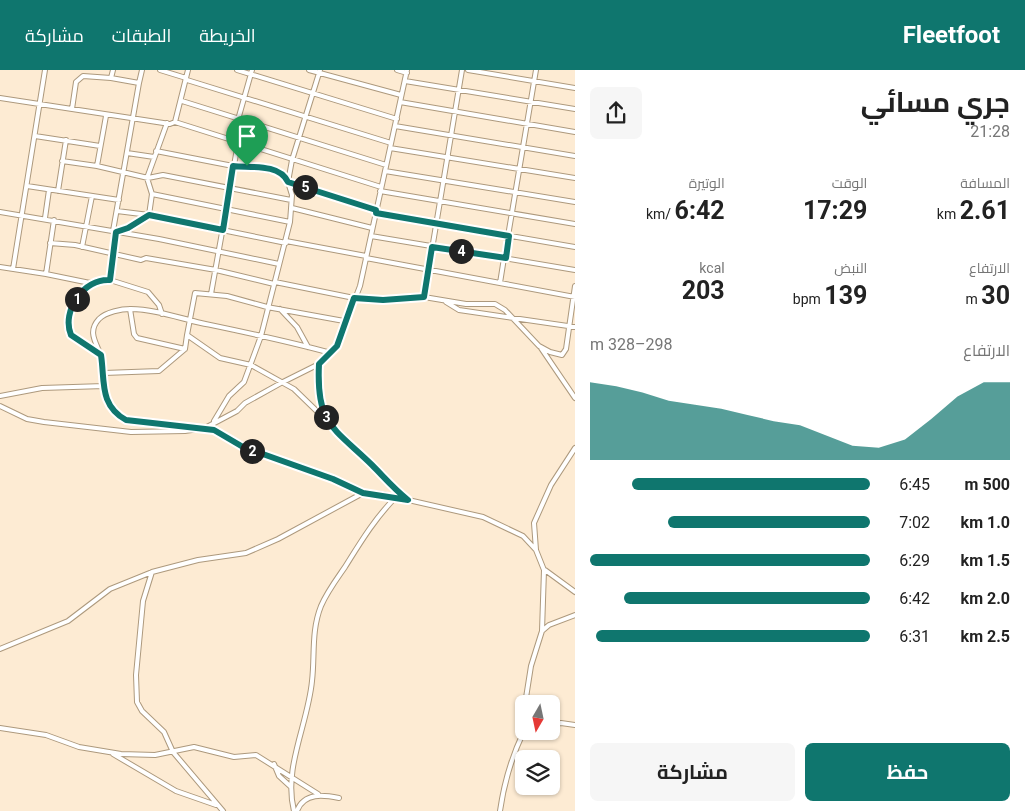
<!DOCTYPE html>
<html lang="ar">
<head>
<meta charset="utf-8">
<style>
	:root { --surface:#fff; --page:#f6f6f6; --text:#222; --muted:#767676; --accent:#0f766e }
	body { margin:0; font-family:Roboto,Cairo,sans-serif; background:var(--page); color:var(--text); direction:rtl; height:100vh; display:flex; flex-direction:column; font-size:19px; white-space:nowrap }
	* { box-sizing:border-box; margin:0 }
	p { font-size:16px; color:var(--muted) }
	.icon { flex:none; width:28px; height:28px; fill:none; stroke:currentColor; stroke-width:2; stroke-linecap:round; stroke-linejoin:round }
	.map { position:relative; flex:1; overflow:hidden; direction:ltr }
	.panel { display:flex; flex-direction:column; background:var(--surface); width:450px }
	.panel>* { flex:none }
	.needle { width:32px; rotate:189deg }
	.fabs { position:absolute; left:515px; top:625px; display:grid; gap:10px }
	.fabs a { display:grid; place-items:center; width:45px; height:45px; border-radius:8px; background:var(--surface); box-shadow:0 1px 4px #0004; font-size:25px }
	.pin { position:absolute; display:grid; place-items:center; width:42px; height:42px; color:#fff; margin:-51px -21px; border-radius:50% 50% 50% 0; rotate:-45deg; box-shadow:0 0 5px #0007 }
	.pin .icon { rotate:45deg }
	.km { position:absolute; width:25px; height:25px; margin:-12px; border-radius:50%; background:#222; color:#fff; font-size:14px; line-height:25px; text-align:center }
	.round { display:grid; place-items:center; flex:none; width:52px; height:52px; border-radius:8px; background:var(--page) }
	.summary { display:flex; align-items:center; justify-content:space-between; height:85px; padding:0 15px }
	h1 { font-size:28px; font-weight:700; line-height:38px }
	.figures { display:grid; grid-template-columns:repeat(3,1fr); gap:8px; height:85px; padding:5px 15px }
	.figures div { display:grid; align-content:center }
	.figures b { font-size:25px; font-weight:700 }
	.figures small { font-size:14px; font-weight:400 }
	.figures p { font-size:14px }
	.chart { height:140px; padding:10px 15px }
	.chart p { display:flex; justify-content:space-between }
	.chart svg { width:100%; height:90px; margin-top:5px; fill:var(--accent); opacity:.7 }
	.primary-button { display:flex; gap:10px; margin-top:auto; padding:10px 15px }
	.primary-button a { flex:1; height:58px; border-radius:8px; background:var(--accent); color:#fff; font-size:20px; font-weight:700; line-height:58px; text-align:center }
	.primary-button a+a { background:var(--page); color:var(--text) }
	ul { padding:0 15px; list-style:none; font-size:16px }
	li { display:grid; grid-template-columns:80px 60px 1fr; align-items:center; height:38px }
	li i { height:12px; border-radius:6px; background:var(--accent) }
	header { display:flex; align-items:center; gap:30px; box-sizing:border-box; height:70px; padding:0 25px; background:var(--accent); color:#fff }
	header strong { font-size:24px }
	nav { display:flex; gap:28px; margin-inline-start:auto; font-size:18px }
	main { display:flex; flex:1; min-height:0 }
	.map>svg:first-child { display:block }
	.lines { fill:none; stroke-linecap:round; stroke-linejoin:round }
	.minor-casing { stroke:#ad997d; stroke-width:6 }
	.minor { stroke:#fff; stroke-width:4 }
	.route-casing { stroke:#fff; stroke-width:10 }
	.route { stroke:#0f766e; stroke-width:6 }
</style>
</head>
<body>
<header>
<strong>Fleetfoot</strong>
<nav><a>الخريطة</a><a>الطبقات</a><a>مشاركة</a></nav>
</header>
<main>
<section class="panel">
<div class="summary"><div><h1>جري مسائي</h1><p>21:28</p></div><a class="round"><svg class="icon" aria-label="share" viewBox="0 0 24 24"><path d="M12 15V3M7 8l5-5 5 5M5 13v7h14v-7"/></svg></a></div>
<div class="figures">
<div><p>المسافة</p><b>2.61<small> km</small></b></div>
<div><p>الوقت</p><b>17:29</b></div>
<div><p>الوتيرة</p><b>6:42<small> /km</small></b></div>
</div>
<div class="figures">
<div><p>الارتفاع</p><b>30<small> m</small></b></div>
<div><p>النبض</p><b>139<small> bpm</small></b></div>
<div><p>kcal</p><b>203</b></div>
</div>
<div class="chart"><p><span>الارتفاع</span>298–328 m</p>
<svg viewBox="0 0 160 44" preserveAspectRatio="none"><path d="M0 44V6L10 8L20 11L30 15L40 17L50 19L60 22L70 25L80 27L90 32L100 37L110 38L120 34L130 24L140 13L150 6L160 6V44z"/></svg>
</div>
<ul>
<li><b>500 m</b>6:45<i style="width:85%"></i></li>
<li><b>1.0 km</b>7:02<i style="width:72%"></i></li>
<li><b>1.5 km</b>6:29<i style="width:100%"></i></li>
<li><b>2.0 km</b>6:42<i style="width:88%"></i></li>
<li><b>2.5 km</b>6:31<i style="width:98%"></i></li>
</ul>
<div class="primary-button"><a>حفظ</a><a>مشاركة</a></div>
</section>
<div class="map">
<svg width="575" height="741" viewBox="0 0 575 741">
	<rect width="100%" height="100%" fill="#fdebd3"/>
	<g class="lines">
		<defs>
			<path id="minor" d="M113 0 111 8 139 13 113 161
				M160 0 186 8
				M237 0 397 49
				M309 0 401 25
				M397 0 407 3
				M468 0 575 18
				M187 10 391 73
				M405 11 575 39
				M139 13 142 0
				M0 28 170 54 175 52 381 117
				M182 31 386 95
				M400 32 575 62
				M72 39 76 12 83 6 111 8
				M175 52 188 0
				M395 56 575 86
				M35 66 100 76
				M232 71 252 0
				M390 78 575 108
				M156 81 233 96H247L278 102 288 112 376 139
				M127 83 154 87
				M62 91 97 96 148 108 163 105 291 130
				M97 96 106 46
				M385 101 575 132
				M27 116 119 130
				M58 121 66 70
				M380 121 575 154
				M152 124 290 152
				M292 138 372 158
				M117 141 149 145 286 173
				M0 142 159 169 279 194
				M376 143 575 177
				M45 148 49 120
				M54 150 46 204 90 213 110 210 148 222 159 235 162 244
				M371 166 575 200
				M508 166 536 0
				M286 171 366 186
				M50 173 75 175 141 190 146 188 216 200 274 214
				M82 177 92 126
				M366 188 575 227
				M505 188 509 166
				M0 197 46 204
				M13 199 45 0
				M110 210 115 162 128 158 149 145 152 124 147 108 167 53
				M275 212 354 228 383 229 424 227 466 234H495L505 240 539 276 550 282 562 285 566 279 575 216
				M90 213C79 224 58 250 72 266 79 273 90 278 99 284
				M500 213 504 188
				M211 224 238 73
				M424 227 462 0
				M446 232 459 240 575 257
				M130 239 134 264 137 268 185 279
				M280 239 297 257 308 277
				M541 278 575 328
				M319 294C316 359 334 355 374 396 385 408 393 419 406 429
				M104 303 159 301 185 279 187 265
				M0 326 42 318 104 316
				M0 336 27 349 44 352 131 362 185 361 205 358 237 341 245 333 281 313 319 294 337 276 360 216 407 0
				M214 351 229 326 244 312 261 266 290 152 292 125 288 112 292 90 320 0
				M328 352 294 319 251 295 220 288 187 265 195 223 227 226 267 237 344 251
				M198 357 126 351C101 336 106 316 102 291 100 276 85 264 99 249 106 242 121 239 131 239 154 239 179 248 201 253 244 262 288 271 331 283
				M205 358C224 362 242 376 261 384 295 398 330 407 363 423
				M545 500 575 522
				M152 502 143 531 136 605 137 632 142 641 164 662 173 682 223 741
				M542 561 549 555 575 545
				M0 579 68 551 110 519 152 502 198 490 246 483 278 469 363 423 382 424 483 447 523 466 536 480
				M525 634 531 596 542 561 544 500 536 480 534 453 551 415 575 378
				M551 655 561 653 575 655
				M0 658 46 665 79 677 121 684 155 685 194 677 234 687 256 685 318 724
				M113 684 176 721 216 735
				M274 694 279 706 291 717
				M294 741C283 698 308 654 312 611 315 586 311 561 321 536 327 522 336 510 345 497 360 473 375 448 396 427
				M297 741C304 722 324 725 339 728
				M500 741C504 713 512 686 524 661"/>
		</defs>
		<use href="#minor" class="minor-casing"/>
		<use href="#minor" class="minor"/>
	</g>
	<g class="lines">
		<defs>
			<path id="route" d="M233 96C249 98 279 93 288 112L376 140V143L509 166 506 188 432 177 424 227 383 230 354 228 337 276 319 294C316 355 333 357 372 395 384 407 394 419 408 430L363 423 333 409 243 377 214 360 126 350C99 335 105 311 101 285L71 265C61 241 84 208 110 210L116 162 128 158 149 145 223 160Z"/>
		</defs>
		<use href="#route" class="route-casing"/>
		<use href="#route" class="route"/>
	</g>
</svg>
<div class="fabs">
<a><svg class="needle" viewBox="-14 -14 28 28"><path d="M0-13l5 13h-10z" fill="#e53935"/><path d="M0 13l5-13h-10z" fill="#767676"/></svg></a>
<a><svg class="icon" aria-label="layers" viewBox="0 0 24 24"><path d="M12 4l9 5-9 5-9-5zM3 14l9 5 9-5"/></svg></a>
</div>
<div class="pin" style="left:247px;top:96px;background:#1e9e55"><svg class="icon" aria-label="arrive" viewBox="0 0 24 24"><path d="M6 21V4h12l-3 4 3 4H6"/></svg></div>
<b class="km" style="left:77px;top:229px">1</b>
<b class="km" style="left:252px;top:381px">2</b>
<b class="km" style="left:326px;top:347px">3</b>
<b class="km" style="left:461px;top:181px">4</b>
<b class="km" style="left:305px;top:117px">5</b>
</div>
</main>
</body>
</html>
